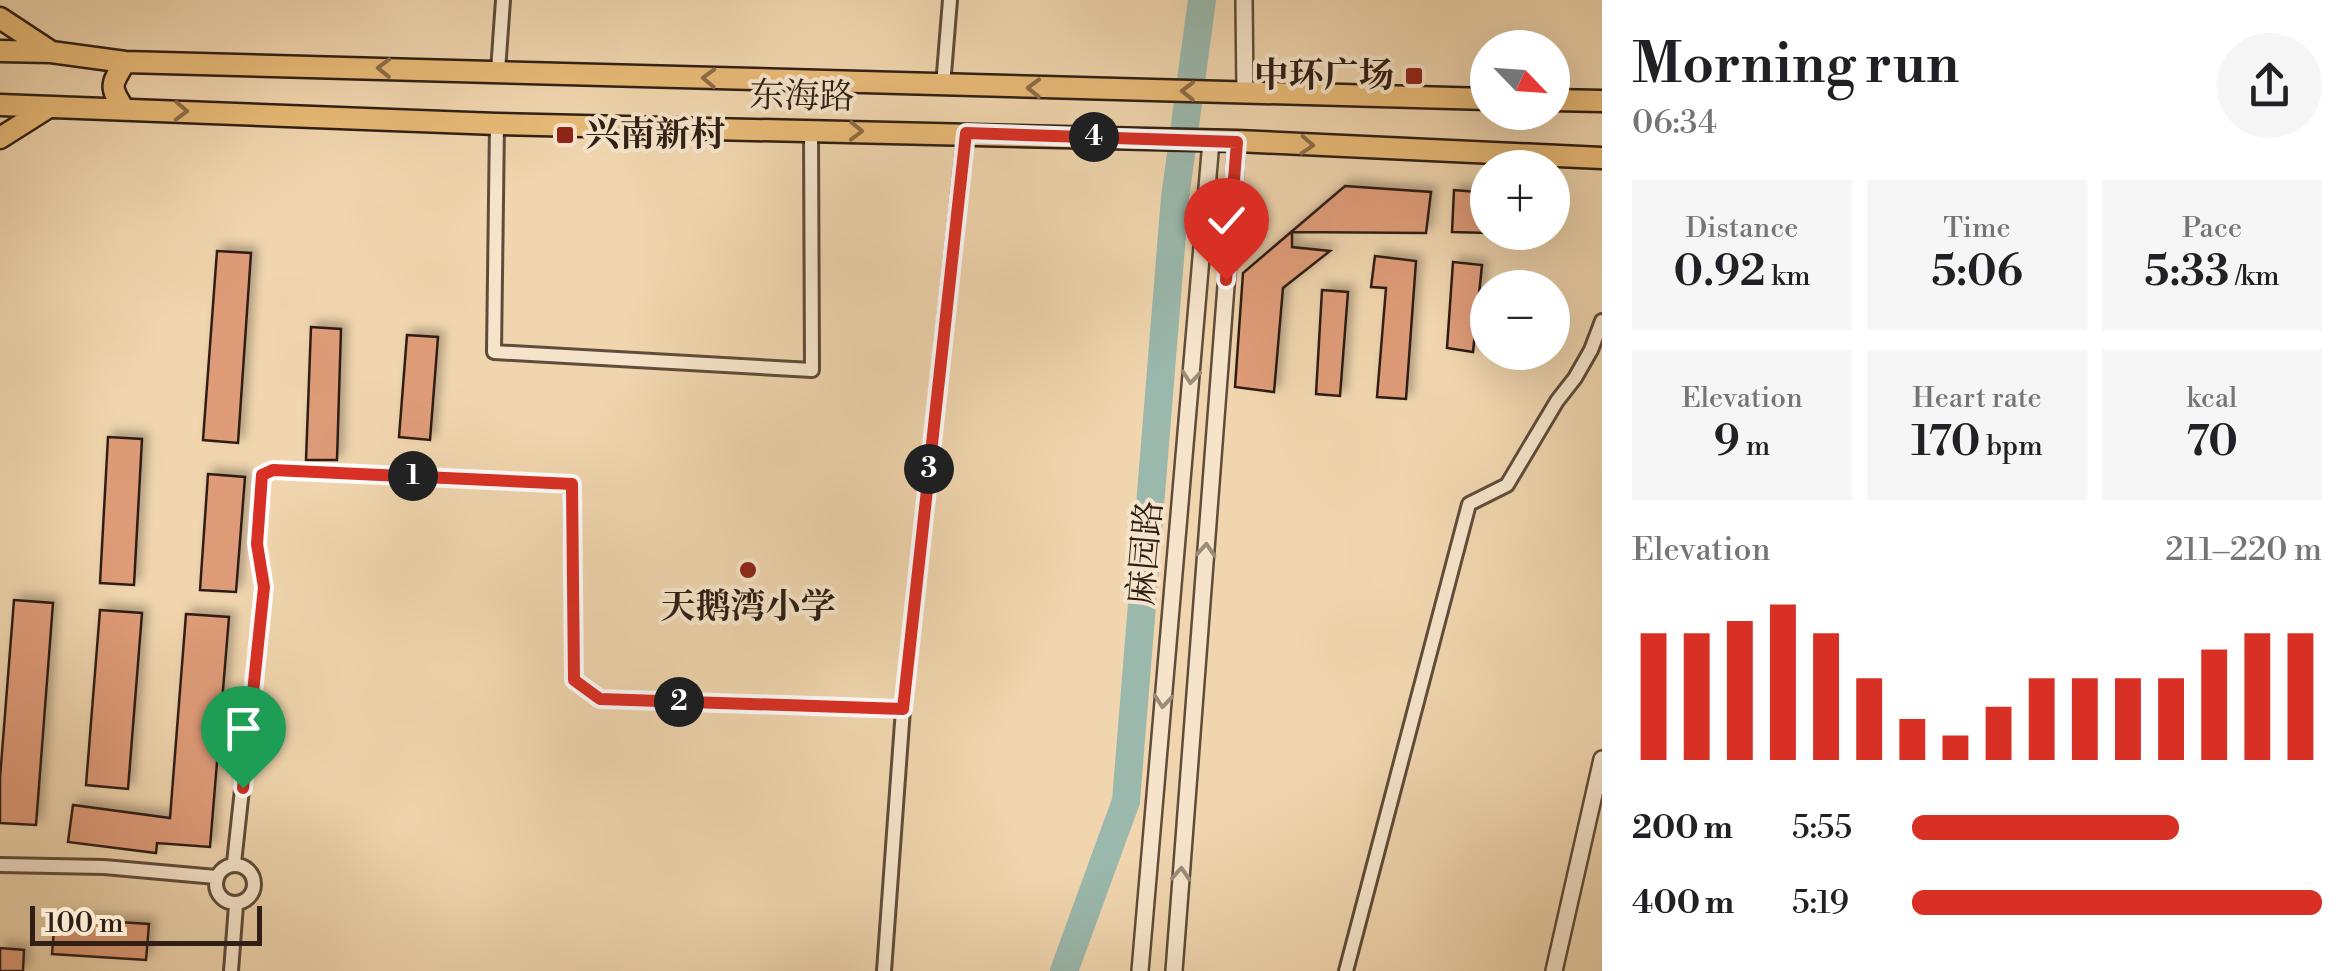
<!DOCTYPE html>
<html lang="en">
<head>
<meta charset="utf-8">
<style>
	:root { --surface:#fff; --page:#f6f6f6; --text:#202124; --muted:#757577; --accent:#d93025 }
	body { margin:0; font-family:"Libre Bodoni","Noto Serif SC",serif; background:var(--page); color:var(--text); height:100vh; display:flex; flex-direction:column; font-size:38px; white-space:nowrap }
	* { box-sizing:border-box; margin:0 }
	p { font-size:32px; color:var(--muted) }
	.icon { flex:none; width:55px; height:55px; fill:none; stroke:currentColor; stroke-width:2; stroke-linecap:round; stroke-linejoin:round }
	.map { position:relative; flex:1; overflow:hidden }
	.drawer { display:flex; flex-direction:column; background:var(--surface); width:750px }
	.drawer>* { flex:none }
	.needle { width:65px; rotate:115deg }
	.tools { position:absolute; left:1470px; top:30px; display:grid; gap:20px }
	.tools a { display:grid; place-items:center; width:100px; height:100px; border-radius:50%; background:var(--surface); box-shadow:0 10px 40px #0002; font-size:50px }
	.scale { position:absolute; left:30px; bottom:25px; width:232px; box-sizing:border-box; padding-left:10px; border:5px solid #2f1f14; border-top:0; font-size:28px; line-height:35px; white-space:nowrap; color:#2f1f14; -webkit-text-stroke:8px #f5e4ca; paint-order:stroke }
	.pin { position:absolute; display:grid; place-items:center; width:85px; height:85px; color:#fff; margin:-102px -42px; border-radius:50% 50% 50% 0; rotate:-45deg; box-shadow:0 0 10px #0007 }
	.pin .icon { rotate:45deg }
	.km { position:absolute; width:50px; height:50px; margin:-25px; border-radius:50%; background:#222; color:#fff; font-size:28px; line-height:50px; text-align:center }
	.round { display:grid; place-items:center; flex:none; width:105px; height:105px; border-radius:52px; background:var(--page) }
	.headline { display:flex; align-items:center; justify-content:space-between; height:170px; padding:0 30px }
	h1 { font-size:55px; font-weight:600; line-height:75px }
	.figures { display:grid; grid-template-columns:repeat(3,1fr); gap:15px; height:170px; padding:10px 30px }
	.figures div { display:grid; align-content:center; border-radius:0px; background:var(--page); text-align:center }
	.figures b { font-size:42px; font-weight:600 }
	.figures small { font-size:28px; font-weight:400 }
	.figures p { font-size:28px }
	.chart { height:280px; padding:20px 30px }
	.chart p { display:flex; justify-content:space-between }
	.chart svg { width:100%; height:180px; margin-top:10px; stroke:var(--accent); stroke-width:6 }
	ul { padding:0 30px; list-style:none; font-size:32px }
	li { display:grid; grid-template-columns:160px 120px 1fr; align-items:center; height:75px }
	li i { height:25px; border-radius:12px; background:var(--accent) }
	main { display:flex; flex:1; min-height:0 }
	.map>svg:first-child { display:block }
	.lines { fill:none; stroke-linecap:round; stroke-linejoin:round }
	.river { stroke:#9ab8ac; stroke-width:28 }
	.building { fill:#de9b78; stroke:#2f1f14; stroke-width:2.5; filter:url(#shadow) }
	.minor-casing { stroke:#5f4c3a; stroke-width:18 }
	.tertiary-casing { stroke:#5f4c3a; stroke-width:20 }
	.primary-casing { stroke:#2f1f14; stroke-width:25 }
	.minor { stroke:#f5e4ca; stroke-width:12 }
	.tertiary { stroke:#f5e4ca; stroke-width:15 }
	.primary { stroke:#e8ba77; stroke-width:20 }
	.oneway { stroke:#8c6c46 }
	.oneway2 { stroke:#9c8b78 }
	.route-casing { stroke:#fff; stroke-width:20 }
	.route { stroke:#d93025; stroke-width:12 }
	.poi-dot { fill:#8f2418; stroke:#f5e4ca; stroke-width:4 }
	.labels { text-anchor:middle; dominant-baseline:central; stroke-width:8; stroke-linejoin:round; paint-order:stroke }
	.poi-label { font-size:35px; font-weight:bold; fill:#2f1f14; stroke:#f5e4ca; text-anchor:end }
	.street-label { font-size:35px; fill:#2f1f14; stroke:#f5e4ca }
</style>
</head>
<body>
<main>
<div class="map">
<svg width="1602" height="971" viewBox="0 0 1602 971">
	<defs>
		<filter id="shadow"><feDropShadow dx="5.5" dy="-5.5" stdDeviation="5" flood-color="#0004"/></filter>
	</defs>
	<rect width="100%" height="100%" fill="#f0d5ae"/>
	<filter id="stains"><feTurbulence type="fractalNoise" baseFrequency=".002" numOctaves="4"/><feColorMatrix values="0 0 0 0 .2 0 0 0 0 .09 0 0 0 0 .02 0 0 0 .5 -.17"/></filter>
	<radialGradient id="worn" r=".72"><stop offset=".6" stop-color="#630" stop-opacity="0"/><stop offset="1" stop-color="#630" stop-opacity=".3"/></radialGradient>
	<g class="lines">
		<path class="river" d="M1064 971 1126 801 1175 198 1202 0"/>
	</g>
	<path class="building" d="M1345 186 1431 192 1426 233 1292 232V247L1330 251 1283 288 1274 392 1235 387 1243 273Z
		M1454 190 1488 193V233L1452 232Z
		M217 251 251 253 238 443 203 440Z
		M1375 256 1416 261 1406 399 1377 397 1386 288 1371 287Z
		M1453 262 1482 265 1473 352 1447 348Z
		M1322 290 1348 292 1340 396 1316 394Z
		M311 327 341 329 337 460H306Z
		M407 335 438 337 430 440 399 437Z
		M108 437 142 439 134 585 100 583Z
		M208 474 245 477 236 592 200 590Z
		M14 600 53 603 36 825 0 823V778Z
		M100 610 142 613 128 789 86 785Z
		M186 614 229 617 210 847 157 843 156 853 68 842 73 805 170 818Z
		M55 918 149 924 146 960 52 954Z
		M0 948 24 950 23 971H0Z"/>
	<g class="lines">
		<defs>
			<path id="minor" d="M498 71 503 0
				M943 86 950 0
				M497 124 494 352 812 370 811 130
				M234 863 264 587 257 544 262 475 273 470 571 484 574 680 600 699 903 709
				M0 865 104 867 216 877
				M216 884a19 19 0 1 1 38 0a19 19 0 1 1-38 0Z
				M231 971 236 905
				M884 971 903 709 965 133
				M1346 971 1469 504 1507 485 1557 401 1575 378 1591 350 1602 321"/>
			<path id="tertiary" d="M1244 0 1245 93
				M1140 971 1211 141
				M1174 971 1237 141
				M1554 971 1602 759"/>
			<path id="primary" d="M0 18 50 51
				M0 51 51 52 125 62 1488 99
				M1552 100 1602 101
				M0 105 497 124 1237 141 1602 158
				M124 109C109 86 111 85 125 62
				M0 138 49 107"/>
		</defs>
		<use href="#minor" class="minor-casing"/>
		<use href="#tertiary" class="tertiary-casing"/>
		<use href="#primary" class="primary-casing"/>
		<use href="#minor" class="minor"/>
		<use href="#tertiary" class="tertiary"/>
		<use href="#primary" class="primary"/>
	</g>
	<defs><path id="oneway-chevron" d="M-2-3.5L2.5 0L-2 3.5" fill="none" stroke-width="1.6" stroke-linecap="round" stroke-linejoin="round" transform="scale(2.5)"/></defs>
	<g class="oneway">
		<use href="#oneway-chevron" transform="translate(384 68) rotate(-179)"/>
		<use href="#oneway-chevron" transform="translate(709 78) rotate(-178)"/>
		<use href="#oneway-chevron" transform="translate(1034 88) rotate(-179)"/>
		<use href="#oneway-chevron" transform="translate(1188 91) rotate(-179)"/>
		<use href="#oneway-chevron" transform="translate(181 111) rotate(2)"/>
		<use href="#oneway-chevron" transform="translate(856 131) rotate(1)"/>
		<use href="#oneway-chevron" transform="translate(1307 145) rotate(3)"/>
	</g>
	<g class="oneway2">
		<use href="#oneway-chevron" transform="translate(1191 377) rotate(95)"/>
		<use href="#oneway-chevron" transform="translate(1206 550) rotate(-86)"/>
		<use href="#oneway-chevron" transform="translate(1163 701) rotate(95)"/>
		<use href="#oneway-chevron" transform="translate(1181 874) rotate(-86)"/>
	</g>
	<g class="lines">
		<defs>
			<path id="route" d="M243 788 264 587 257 544 262 475 273 470 572 484 574 680 600 699 903 709 966 133 1237 142 1226 280"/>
		</defs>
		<use href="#route" class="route-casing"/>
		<use href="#route" class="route"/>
	</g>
	<g class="poi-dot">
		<rect x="1404" y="66" width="20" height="20" rx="5"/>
		<rect x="555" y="125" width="20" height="20" rx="5"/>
		<circle cx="748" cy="570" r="10"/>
	</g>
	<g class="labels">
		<g class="poi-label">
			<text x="1394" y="76">中环广场</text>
			<text x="585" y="135" text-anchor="start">兴南新村</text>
			<text x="748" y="607" text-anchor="middle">天鹅湾小学</text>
		</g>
		<g class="street-label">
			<text transform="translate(802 97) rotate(1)">东海路</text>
			<text transform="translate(1146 553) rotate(-85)">麻园路</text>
		</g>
	</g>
	<rect width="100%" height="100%" filter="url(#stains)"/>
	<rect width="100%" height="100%" fill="url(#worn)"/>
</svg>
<div class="tools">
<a><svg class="needle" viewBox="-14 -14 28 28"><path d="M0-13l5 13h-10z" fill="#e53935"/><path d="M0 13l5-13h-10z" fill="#757577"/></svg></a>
<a>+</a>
<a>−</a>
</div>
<div class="scale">100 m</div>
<div class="pin" style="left:243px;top:788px;background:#1e9e55"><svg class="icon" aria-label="arrive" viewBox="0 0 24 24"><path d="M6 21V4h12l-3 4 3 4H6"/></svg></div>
<div class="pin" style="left:1226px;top:280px;background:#d93025"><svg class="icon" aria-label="check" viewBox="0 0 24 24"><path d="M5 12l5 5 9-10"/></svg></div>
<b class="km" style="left:413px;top:476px">1</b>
<b class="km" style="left:679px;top:702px">2</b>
<b class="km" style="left:929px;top:469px">3</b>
<b class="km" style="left:1094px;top:137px">4</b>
</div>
<section class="drawer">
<div class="headline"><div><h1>Morning run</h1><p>06:34</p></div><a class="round"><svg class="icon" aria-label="share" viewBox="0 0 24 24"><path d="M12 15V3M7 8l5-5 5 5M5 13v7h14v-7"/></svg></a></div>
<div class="figures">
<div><p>Distance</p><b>0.92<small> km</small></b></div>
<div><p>Time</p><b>5:06</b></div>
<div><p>Pace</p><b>5:33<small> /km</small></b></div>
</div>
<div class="figures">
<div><p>Elevation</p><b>9<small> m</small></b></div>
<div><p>Heart rate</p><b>170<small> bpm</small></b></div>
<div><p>kcal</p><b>70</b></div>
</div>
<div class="chart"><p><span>Elevation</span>211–220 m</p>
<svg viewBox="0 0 160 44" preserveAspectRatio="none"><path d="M5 44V13M15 44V13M25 44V10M35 44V6M45 44V13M55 44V24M65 44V34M75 44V38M85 44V31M95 44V24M105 44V24M115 44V24M125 44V24M135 44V17M145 44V13M155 44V13"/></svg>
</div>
<ul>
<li><b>200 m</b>5:55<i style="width:65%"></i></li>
<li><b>400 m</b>5:19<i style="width:100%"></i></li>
</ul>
</section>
</main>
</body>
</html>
